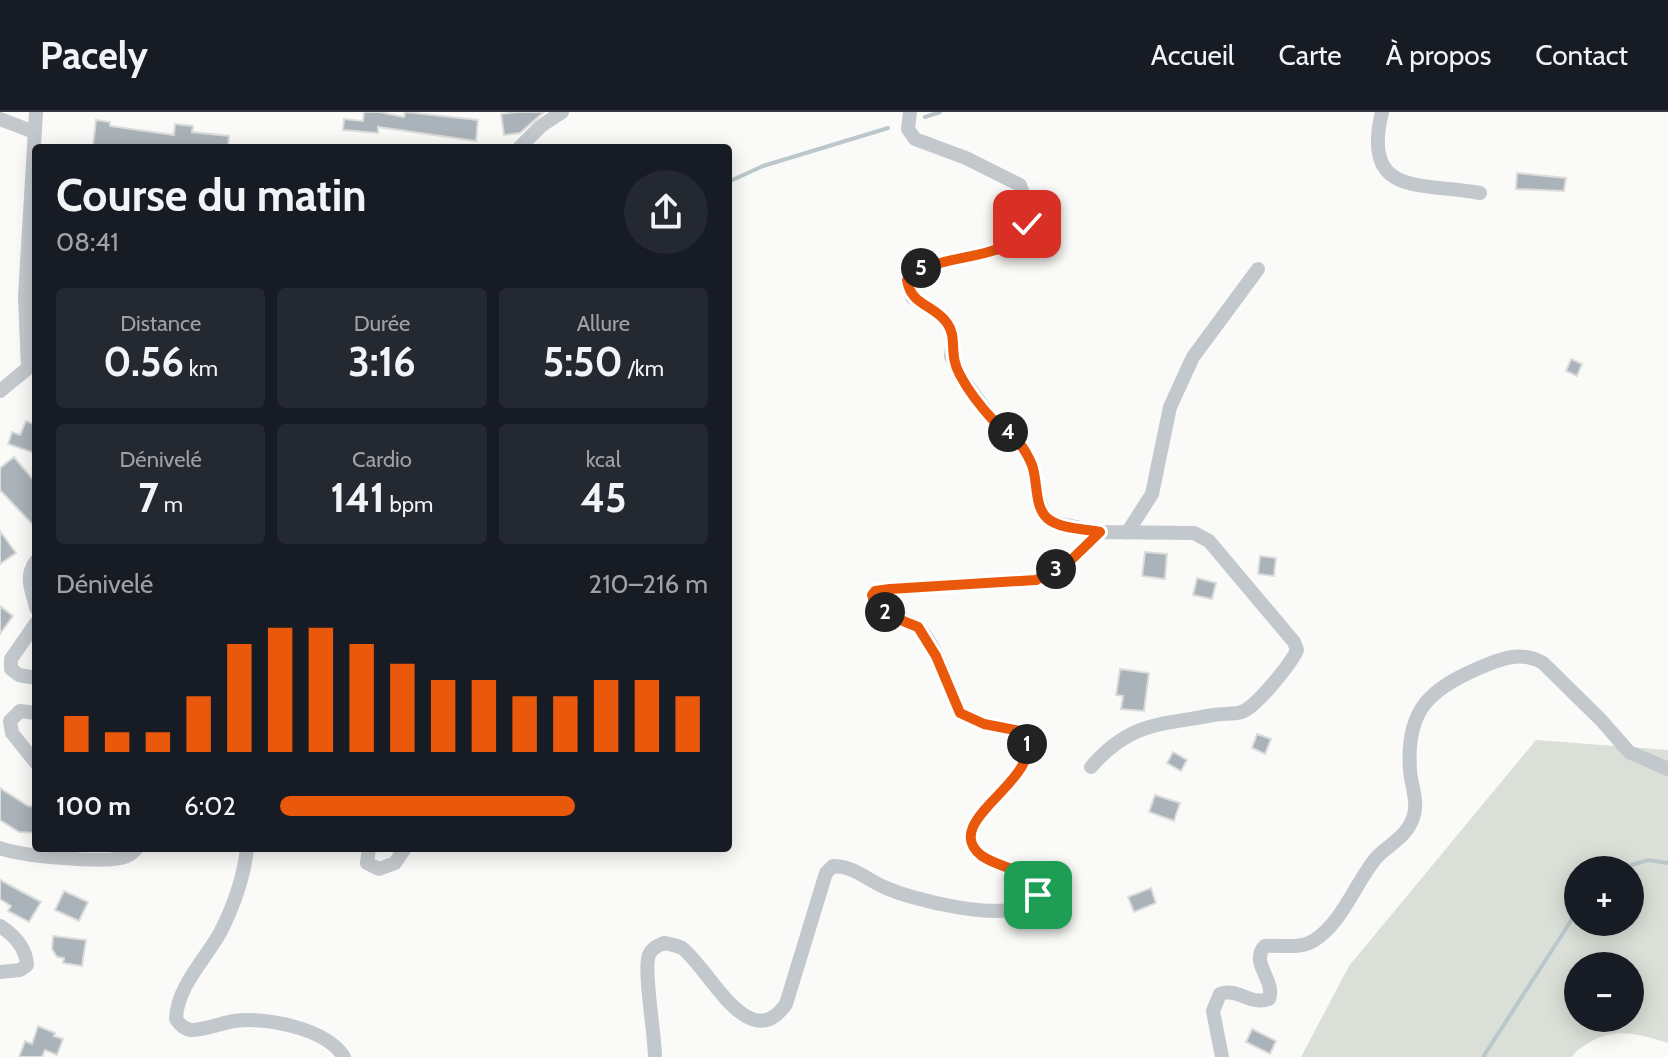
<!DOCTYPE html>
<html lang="fr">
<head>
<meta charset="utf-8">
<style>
	:root { --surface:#171b24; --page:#242831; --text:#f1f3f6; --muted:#9ea1a6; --line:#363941; --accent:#ea580c }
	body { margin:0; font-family:Cabin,sans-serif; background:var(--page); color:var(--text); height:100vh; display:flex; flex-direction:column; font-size:30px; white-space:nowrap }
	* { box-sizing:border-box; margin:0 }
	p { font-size:26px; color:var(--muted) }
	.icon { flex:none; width:44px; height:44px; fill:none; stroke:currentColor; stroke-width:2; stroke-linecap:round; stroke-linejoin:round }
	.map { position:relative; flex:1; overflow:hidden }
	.sheet { position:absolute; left:32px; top:32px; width:700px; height:708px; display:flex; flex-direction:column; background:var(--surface); border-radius:8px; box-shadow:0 4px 20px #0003 }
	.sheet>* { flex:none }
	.tools { position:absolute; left:1564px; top:744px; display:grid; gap:16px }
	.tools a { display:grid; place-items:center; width:80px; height:80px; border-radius:50%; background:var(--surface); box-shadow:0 4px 20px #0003; font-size:40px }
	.pin { position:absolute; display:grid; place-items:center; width:68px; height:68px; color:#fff; margin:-34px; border-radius:16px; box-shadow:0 4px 12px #0006 }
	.km { position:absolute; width:40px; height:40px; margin:-20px; border-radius:50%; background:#222; color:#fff; font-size:22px; line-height:40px; text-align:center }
	.round { display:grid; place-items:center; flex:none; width:84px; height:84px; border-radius:42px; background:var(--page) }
	.summary { display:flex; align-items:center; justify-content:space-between; height:136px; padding:0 24px }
	h1 { font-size:44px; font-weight:700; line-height:60px }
	.stats { display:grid; grid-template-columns:repeat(3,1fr); gap:12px; height:136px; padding:8px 24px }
	.stats div { display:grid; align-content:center; border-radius:8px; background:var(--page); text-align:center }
	.stats b { font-size:40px; font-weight:700 }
	.stats small { font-size:22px; font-weight:400 }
	.stats p { font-size:22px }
	.chart { height:224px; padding:16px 24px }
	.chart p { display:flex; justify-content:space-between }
	.chart svg { width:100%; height:144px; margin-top:8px; stroke:var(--accent); stroke-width:6 }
	ul { padding:0 24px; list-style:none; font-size:26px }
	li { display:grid; grid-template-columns:128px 96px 1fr; align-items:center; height:60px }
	li i { height:20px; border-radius:10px; background:var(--accent) }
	header { display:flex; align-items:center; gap:48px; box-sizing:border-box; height:112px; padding:0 40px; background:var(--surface); border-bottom:2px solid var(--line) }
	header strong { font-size:38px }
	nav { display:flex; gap:44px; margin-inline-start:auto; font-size:28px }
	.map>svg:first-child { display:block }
	.green { fill:#dadfd7; fill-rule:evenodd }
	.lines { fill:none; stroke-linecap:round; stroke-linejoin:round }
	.stream { stroke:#bbc7cb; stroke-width:4 }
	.building { fill:#aab3b9; stroke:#dcdcda; stroke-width:2 }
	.minor { stroke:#c3c8cc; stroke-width:14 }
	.route-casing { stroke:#fff; stroke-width:16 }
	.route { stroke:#ea580c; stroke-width:10 }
</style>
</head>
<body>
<header>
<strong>Pacely</strong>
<nav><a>Accueil</a><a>Carte</a><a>À propos</a><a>Contact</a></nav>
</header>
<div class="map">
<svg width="1668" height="945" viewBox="0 0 1668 945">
	<rect width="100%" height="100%" fill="#fafaf8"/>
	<path class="green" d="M1536 628 1668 638V931C1641 923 1618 915 1592 929 1584 934 1577 937 1572 945H1301L1349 854ZM1578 758H1630V810H1578ZM1578 854H1630V906H1578Z"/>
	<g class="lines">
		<path class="stream" d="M925 5 940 0
			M728 70 763 54 888 16
			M1616 758 1648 748 1668 751
			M1483 945 1578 798"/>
	</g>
	<path class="building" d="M364 0H379L404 5 405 0 478 8 476 29 378 15V21L343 18 344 7 363 9Z
		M516 0H544L520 21 504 23 501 2Z
		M96 8 110 10V14L174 23 175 12 193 14 192 20 229 24 228 36H115L93 33Z
		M1517 61 1566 66 1564 79 1516 77Z
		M1571 247 1582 252 1577 264 1566 259Z
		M26 309 36 313 34 341 8 332 12 320 20 323Z
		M14 345 36 371V416L0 378V356Z
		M0 419 16 441 0 452Z
		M1145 440 1167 442 1165 467 1142 464Z
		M1260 444 1276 446 1274 464 1258 462Z
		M1197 466 1216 471 1212 487 1193 483Z
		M0 494 13 504 0 522Z
		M1120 557 1149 561 1144 599 1121 597 1123 584 1116 583Z
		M1257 622 1271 627 1265 642 1252 636Z
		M1173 640 1187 648 1181 659 1167 651Z
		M0 676 28 694 36 695V721L19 720 0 708Z
		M1155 683 1180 691 1174 709 1149 700Z
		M0 768 41 790 29 810 8 799 11 794 0 787Z
		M1151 776 1156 791 1134 800 1128 785Z
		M64 779 88 790 79 809 55 798Z
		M53 824 86 828 82 854 63 851 64 846 57 845 52 837Z
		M38 914 55 921 54 924 63 927 57 943 45 938 42 945H19L25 929 32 932Z
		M1252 917 1276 929 1270 942 1246 930Z"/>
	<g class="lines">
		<path class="minor" d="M910 0 908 17 915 27 966 46 1020 73C1022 81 1028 89 1028 97 1033 146 953 143 921 156 915 158 911 164 907 168L912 185 943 205 950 215 953 228 951 244 960 263 993 308 1019 328 1033 355 1038 385 1045 405 1057 411 1100 420 1194 421 1209 429 1294 530 1297 538C1291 552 1258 592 1244 599 1236 603 1223 601 1214 603 1159 613 1130 610 1091 655
			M1382 0C1361 86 1422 70 1480 81
			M0 7 34 20
			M519 36 541 14 562 0
			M28 256 25 185 36 0
			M0 279 28 256
			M1127 421 1152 382 1170 295 1193 245 1258 157
			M36 449C24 466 32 477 36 496
			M36 511 11 547V557L19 563 36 566
			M36 601 20 599 10 609 12 621 36 651
			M0 736C21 744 100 751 121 746 128 745 132 741 137 736
			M247 736C244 765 234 793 221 819 206 847 177 874 176 907 180 913 184 917 191 918 205 918 221 911 234 909 266 905 326 916 344 945
			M369 736 367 751 379 757 395 751 405 736
			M0 814C14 823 26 836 27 853L20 858 0 860
			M655 945C655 923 643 857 649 843 652 836 657 834 664 831 670 832 676 833 682 836 709 856 749 945 786 892L826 761 833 754C853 754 866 767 884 775 912 788 1005 811 1029 791 1037 785 1041 781 1039 770L1034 765C1018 757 997 754 982 744 934 707 1058 664 1020 619L984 612 960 601C949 576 938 535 919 516 914 512 884 499 875 493L872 483 875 479 890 477 1036 468 1069 450 1100 420
			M1222 945 1213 899 1220 882C1238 875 1250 894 1269 887 1276 868 1249 850 1265 834 1280 833 1300 837 1313 829 1341 813 1356 770 1376 746 1389 732 1406 726 1413 706 1419 690 1411 674 1410 658 1406 599 1428 578 1479 556 1500 547 1521 538 1543 551L1601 608 1629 640 1668 657"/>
	</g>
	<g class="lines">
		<defs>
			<path id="route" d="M1027 112C1009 154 937 137 907 168 911 194 934 192 947 211 958 226 948 242 960 263 968 278 981 295 993 308 1001 316 1014 321 1020 332 1025 338 1029 346 1032 353 1038 369 1034 394 1047 406 1059 417 1085 417 1100 420L1069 450 1036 468 890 477 875 479 872 483 875 493 893 505 918 515 936 544 960 601 984 612 1020 619C1057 664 934 707 982 744 997 754 1018 758 1034 765L1039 770 1038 783"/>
		</defs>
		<use href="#route" class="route-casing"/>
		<use href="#route" class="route"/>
	</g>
</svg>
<div class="tools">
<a>+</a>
<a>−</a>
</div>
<div class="pin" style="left:1038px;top:783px;background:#1e9e55"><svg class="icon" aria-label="arrive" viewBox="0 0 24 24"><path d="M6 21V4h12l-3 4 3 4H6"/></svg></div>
<div class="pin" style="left:1027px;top:112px;background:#d93025"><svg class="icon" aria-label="check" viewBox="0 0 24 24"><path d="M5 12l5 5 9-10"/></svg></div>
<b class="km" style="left:1027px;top:632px">1</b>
<b class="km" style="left:885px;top:500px">2</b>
<b class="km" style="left:1056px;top:457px">3</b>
<b class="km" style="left:1008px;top:320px">4</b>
<b class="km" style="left:921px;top:156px">5</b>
<section class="sheet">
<div class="summary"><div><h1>Course du matin</h1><p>08:41</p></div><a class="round"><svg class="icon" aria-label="share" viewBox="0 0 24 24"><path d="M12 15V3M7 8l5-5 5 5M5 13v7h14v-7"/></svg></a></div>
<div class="stats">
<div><p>Distance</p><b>0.56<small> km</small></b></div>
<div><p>Durée</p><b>3:16</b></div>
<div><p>Allure</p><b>5:50<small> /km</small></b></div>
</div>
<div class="stats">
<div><p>Dénivelé</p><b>7<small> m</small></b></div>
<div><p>Cardio</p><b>141<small> bpm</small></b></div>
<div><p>kcal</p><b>45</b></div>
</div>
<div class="chart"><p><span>Dénivelé</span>210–216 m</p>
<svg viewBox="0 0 160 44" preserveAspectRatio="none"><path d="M5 44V33M15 44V38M25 44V38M35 44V27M45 44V11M55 44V6M65 44V6M75 44V11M85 44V17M95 44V22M105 44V22M115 44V27M125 44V27M135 44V22M145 44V22M155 44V27"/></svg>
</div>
<ul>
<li><b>100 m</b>6:02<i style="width:69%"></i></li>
</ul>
</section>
</div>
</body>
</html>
